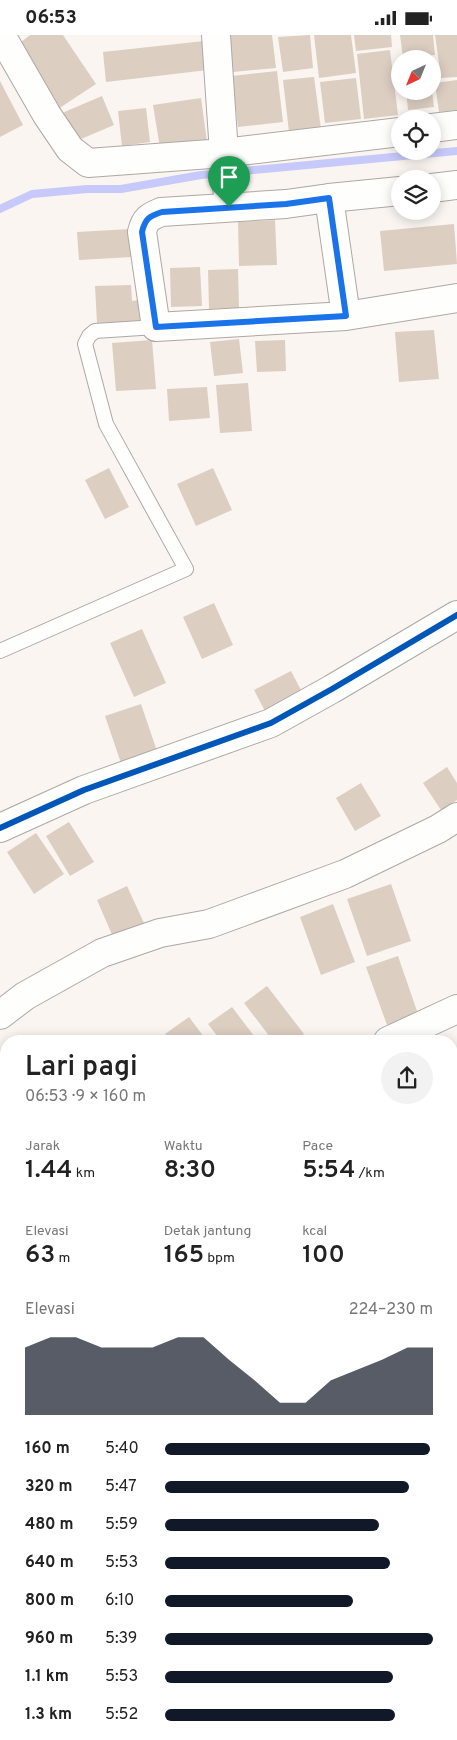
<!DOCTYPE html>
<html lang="id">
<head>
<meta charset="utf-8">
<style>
	:root { --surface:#fff; --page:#f2f2f2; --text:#222; --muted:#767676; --accent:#111827 }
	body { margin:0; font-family:Overpass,sans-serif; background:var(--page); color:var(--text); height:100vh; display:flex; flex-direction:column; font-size:19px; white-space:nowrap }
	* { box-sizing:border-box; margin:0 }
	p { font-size:16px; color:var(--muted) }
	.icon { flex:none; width:28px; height:28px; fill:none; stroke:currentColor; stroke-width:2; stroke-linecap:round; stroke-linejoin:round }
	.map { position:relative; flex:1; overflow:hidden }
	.panel { position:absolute; left:0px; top:1000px; width:458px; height:705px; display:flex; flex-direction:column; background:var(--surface); border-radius:20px 20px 0 0; box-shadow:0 2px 12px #0003 }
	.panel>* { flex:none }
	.needle { width:32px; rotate:223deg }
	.controls { position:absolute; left:391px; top:15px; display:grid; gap:10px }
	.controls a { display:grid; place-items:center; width:50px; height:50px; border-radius:50%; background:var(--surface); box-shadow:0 2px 12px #0003; font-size:25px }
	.pin { position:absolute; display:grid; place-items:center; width:42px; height:42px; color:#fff; margin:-51px -21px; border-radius:50% 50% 50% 0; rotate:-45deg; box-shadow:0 0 5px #0007 }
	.pin .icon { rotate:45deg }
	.round { display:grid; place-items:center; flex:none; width:52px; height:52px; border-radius:26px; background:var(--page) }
	.head { display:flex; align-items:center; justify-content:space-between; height:85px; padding:0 25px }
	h1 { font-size:28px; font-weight:600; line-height:38px }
	.stats { display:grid; grid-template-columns:repeat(3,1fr); gap:8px; height:85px; padding:5px 25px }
	.stats div { display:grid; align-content:center }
	.stats b { font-size:25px; font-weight:600 }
	.stats small { font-size:14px; font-weight:400 }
	.stats p { font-size:14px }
	.chart { height:140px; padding:10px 25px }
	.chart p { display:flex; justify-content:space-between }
	.chart svg { width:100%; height:90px; margin-top:5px; fill:var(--accent); opacity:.7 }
	ul { padding:0 25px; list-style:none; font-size:16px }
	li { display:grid; grid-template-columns:80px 60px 1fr; align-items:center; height:38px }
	li i { height:12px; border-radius:6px; background:var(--accent) }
	.status { display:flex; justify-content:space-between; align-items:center; height:35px; padding:0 25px; background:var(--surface); direction:ltr }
	.status svg { height:14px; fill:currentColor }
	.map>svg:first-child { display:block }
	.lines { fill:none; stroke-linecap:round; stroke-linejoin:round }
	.stream { stroke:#c6c9f9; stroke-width:8 }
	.building { fill:#ddcec2 }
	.lane-casing { stroke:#ada8a4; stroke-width:16 }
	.street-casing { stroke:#ada8a4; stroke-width:30 }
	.secondary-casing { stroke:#ada8a4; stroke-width:30 }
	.lane { stroke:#fefefd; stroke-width:14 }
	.street { stroke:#fefefd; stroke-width:28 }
	.secondary { stroke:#fefefd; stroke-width:28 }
	.cycleway-casing { stroke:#fff; stroke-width:9 }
	.cycleway { stroke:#0057b8; stroke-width:6 }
	.route-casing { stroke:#fff; stroke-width:10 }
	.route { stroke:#1a73e8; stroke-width:6 }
</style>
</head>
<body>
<div class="status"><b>06:53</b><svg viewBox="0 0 49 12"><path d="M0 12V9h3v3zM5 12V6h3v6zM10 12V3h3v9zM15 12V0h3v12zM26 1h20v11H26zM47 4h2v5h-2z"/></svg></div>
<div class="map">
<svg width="457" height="1705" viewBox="0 0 457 1705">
	<rect width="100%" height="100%" fill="#faf5f0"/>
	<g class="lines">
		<path class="stream" d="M0 174 32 159 87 154H121L201 140 457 116"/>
	</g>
	<path class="building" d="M30 0H63L96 49 58 74 16 11Z
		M229 0H272L276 33 233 37Z
		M310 0 313 33 283 37 278 2Z
		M314 0H351L356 38 319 43Z
		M354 0H391L392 12 356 16Z
		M400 0H433L435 20 403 23Z
		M435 0H457V42L441 43Z
		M204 6 208 35 106 47 103 17Z
		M390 15 398 80 364 84 357 19Z
		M277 36 283 87 238 92 232 41Z
		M314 42 321 94 289 97 283 45Z
		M356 43 361 84 325 88 320 47Z
		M457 45V75L439 77 435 48Z
		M0 46 23 90 0 102Z
		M406 56H432L434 72 408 75Z
		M102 61 114 90 74 107 62 78Z
		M201 63 208 114 161 119 153 70Z
		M146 73 150 107 122 111 118 76Z
		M275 185 277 230 239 231 238 187Z
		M454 189 457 229 384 236 380 196Z
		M130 194 132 222 79 225 77 197Z
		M200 232 202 271 171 272 170 233Z
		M238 234 239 273 209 274 208 235Z
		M131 250 132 266 139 265 140 286 97 288 95 251Z
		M434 295 439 344 399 347 395 297Z
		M239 304 243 338 214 341 210 307Z
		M152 305 156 354 116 356 112 308Z
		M285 305 286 336 257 337 255 306Z
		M248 348 252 396 220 398 216 350Z
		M207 352 210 383 169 386 167 354Z
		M109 433 129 472 105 484 85 445Z
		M213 433 232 475 196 491 177 449Z
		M214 568 233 610 202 624 183 582Z
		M142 594 166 648 134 662 110 608Z
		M291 636 304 661 267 680 254 655Z
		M141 669 158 719 122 731 105 681Z
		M447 732 457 748V765L441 775 423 748Z
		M361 748 381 781 355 796 336 763Z
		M69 787 94 827 70 841 46 801Z
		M36 798 64 839 34 859 7 817Z
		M391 849 411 906 367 921 347 864Z
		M127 851 144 888 113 902 97 865Z
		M333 869 355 927 321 940 300 882Z
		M398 921 418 979 387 990 366 932Z
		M267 951 304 999 294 1006H273L244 968Z
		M232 972 258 1006H221L208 989Z
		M189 982 207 1006H170L165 999Z
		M451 1576 457 1581V1594L451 1600Z
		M240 1699H279L272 1705H246Z"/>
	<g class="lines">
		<defs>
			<path id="lane" d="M0 616 186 534 106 389 85 309 89 301 95 296 156 292"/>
			<path id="street" d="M1 0 47 80 70 114 88 128 224 118 229 172
				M216 0 224 118 400 97
				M432 93 457 90
				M432 153 457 150
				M329 163 346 281 156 292 142 197C145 184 149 182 161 177L286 169Z
				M329 163 400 156
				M346 281 457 263
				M0 793 84 755 271 688 332 654 457 580
				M0 980 25 961 102 918 160 898 209 889 345 839 438 794 457 782
				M388 1006 457 974
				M0 1132 6 1139
				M0 1176 6 1173
				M0 1527 6 1525
				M451 1543 457 1549"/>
			<path id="secondary" d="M451 1643 457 1641
				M284 1705 296 1699"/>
		</defs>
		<use href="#lane" class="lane-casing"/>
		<use href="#street" class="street-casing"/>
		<use href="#secondary" class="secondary-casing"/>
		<use href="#lane" class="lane"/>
		<use href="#street" class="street"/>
		<use href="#secondary" class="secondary"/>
		<defs>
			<path id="cycleway" d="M329 163 346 281 156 292 142 197C145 184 149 182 161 177L286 169Z
				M0 793 84 755 271 688 332 654 457 580"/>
		</defs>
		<use href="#cycleway" class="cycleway-casing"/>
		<use href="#cycleway" class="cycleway"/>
	</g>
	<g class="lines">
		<defs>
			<path id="route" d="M329 163 346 281 156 292 142 197C145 184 149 181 162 177L286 169Z"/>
		</defs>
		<use href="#route" class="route-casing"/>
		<use href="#route" class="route"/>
	</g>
</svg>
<div class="controls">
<a><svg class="needle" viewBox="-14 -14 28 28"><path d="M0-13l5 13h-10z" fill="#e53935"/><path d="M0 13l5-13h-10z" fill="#767676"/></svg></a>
<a><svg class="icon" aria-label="locate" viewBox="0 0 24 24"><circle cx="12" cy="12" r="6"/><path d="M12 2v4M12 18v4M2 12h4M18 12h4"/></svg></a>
<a><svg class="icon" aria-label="layers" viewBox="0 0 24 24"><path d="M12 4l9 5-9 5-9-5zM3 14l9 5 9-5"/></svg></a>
</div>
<div class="pin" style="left:229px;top:172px;background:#1e9e55"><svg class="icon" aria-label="arrive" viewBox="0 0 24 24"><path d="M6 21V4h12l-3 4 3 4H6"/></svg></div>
<section class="panel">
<div class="head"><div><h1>Lari pagi</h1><p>06:53 · 9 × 160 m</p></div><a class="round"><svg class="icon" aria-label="share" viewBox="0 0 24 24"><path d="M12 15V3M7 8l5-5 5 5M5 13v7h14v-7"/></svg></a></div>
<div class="stats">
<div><p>Jarak</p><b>1.44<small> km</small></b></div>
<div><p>Waktu</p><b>8:30</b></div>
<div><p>Pace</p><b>5:54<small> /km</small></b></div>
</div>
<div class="stats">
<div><p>Elevasi</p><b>63<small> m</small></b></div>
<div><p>Detak jantung</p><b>165<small> bpm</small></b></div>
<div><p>kcal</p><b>100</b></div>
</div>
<div class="chart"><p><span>Elevasi</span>224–230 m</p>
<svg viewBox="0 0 160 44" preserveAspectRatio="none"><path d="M0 44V11L10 6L20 6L30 11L40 11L50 11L60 6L70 6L80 17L90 27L100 38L110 38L120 27L130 22L140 17L150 11L160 11V44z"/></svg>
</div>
<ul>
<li><b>160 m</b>5:40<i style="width:99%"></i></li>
<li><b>320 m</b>5:47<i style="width:91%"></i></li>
<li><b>480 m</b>5:59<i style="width:80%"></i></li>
<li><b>640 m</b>5:53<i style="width:84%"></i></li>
<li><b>800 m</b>6:10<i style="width:70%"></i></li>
<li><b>960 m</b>5:39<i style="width:100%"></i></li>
<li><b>1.1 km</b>5:53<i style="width:85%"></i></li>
<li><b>1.3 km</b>5:52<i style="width:86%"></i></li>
</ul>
</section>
</div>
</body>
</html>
